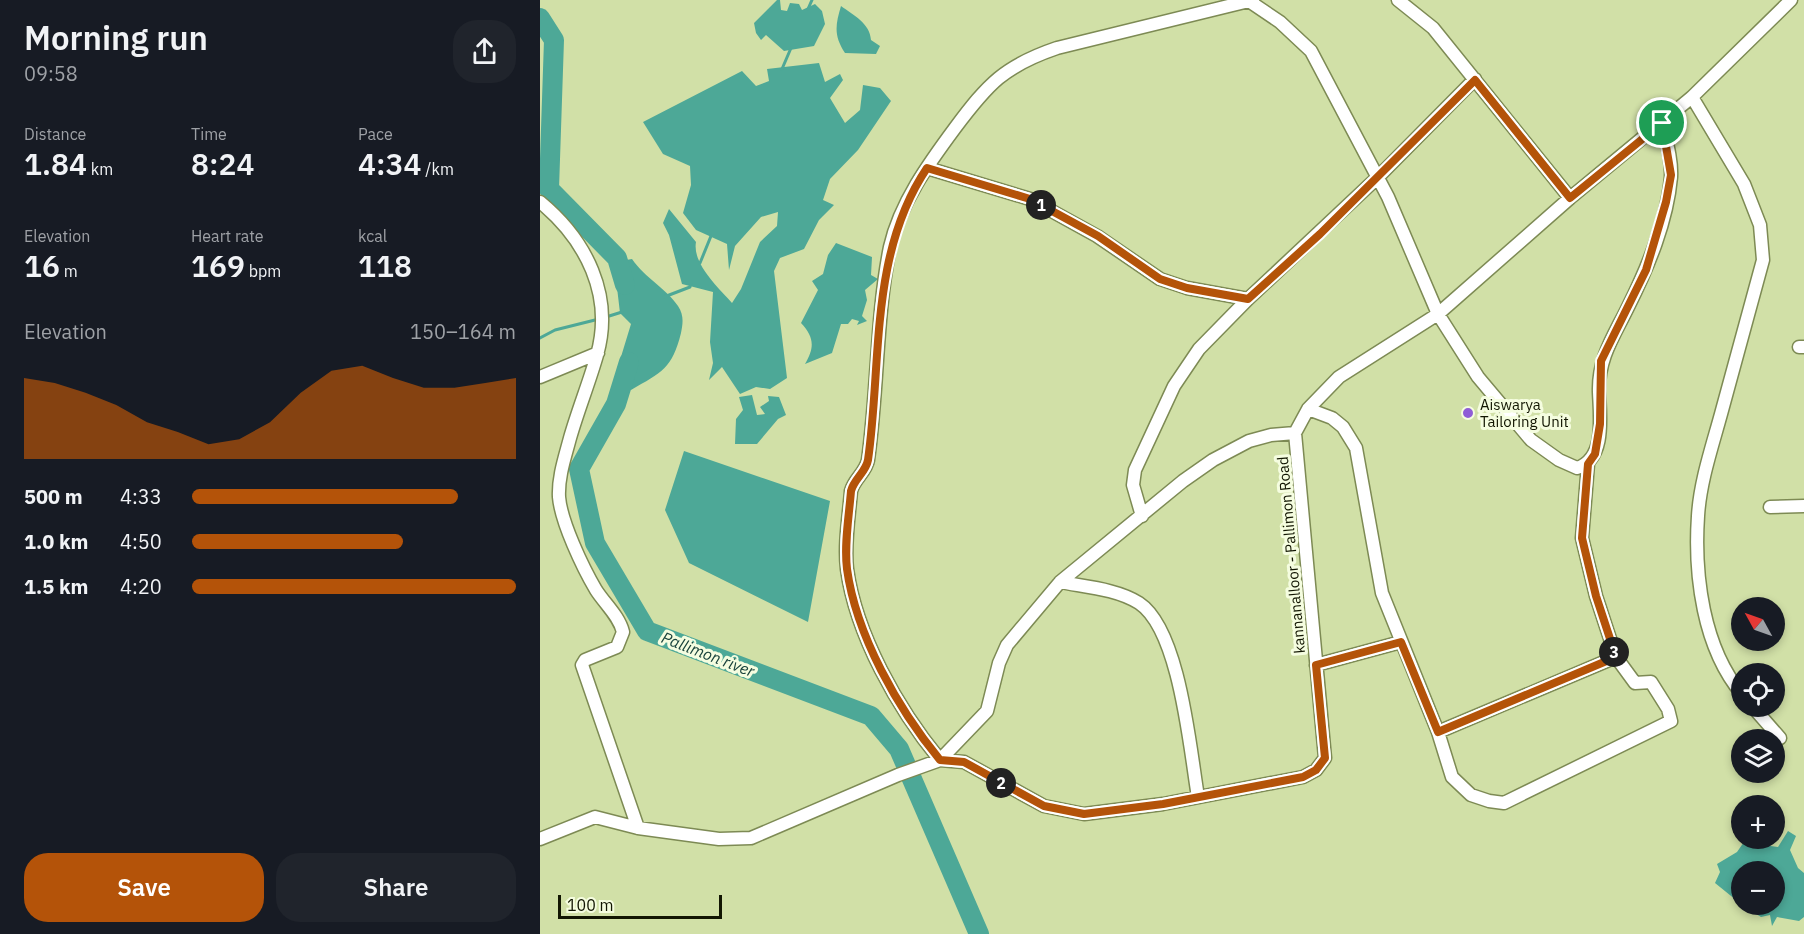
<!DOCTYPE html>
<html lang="en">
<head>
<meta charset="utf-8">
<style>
	:root { --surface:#171b24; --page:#20242c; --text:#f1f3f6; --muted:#9ea1a6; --accent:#b45309 }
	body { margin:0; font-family:"IBM Plex Sans",sans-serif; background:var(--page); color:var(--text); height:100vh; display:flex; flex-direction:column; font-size:22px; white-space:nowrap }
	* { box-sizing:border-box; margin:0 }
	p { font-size:20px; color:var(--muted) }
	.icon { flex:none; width:33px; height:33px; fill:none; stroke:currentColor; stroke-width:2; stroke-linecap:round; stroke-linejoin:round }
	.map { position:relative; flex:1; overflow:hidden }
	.panel { display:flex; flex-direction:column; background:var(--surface); width:540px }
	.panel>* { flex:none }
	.needle { width:39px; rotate:310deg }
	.buttons { position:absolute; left:1191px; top:597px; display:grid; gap:12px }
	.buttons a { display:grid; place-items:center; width:54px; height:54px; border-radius:50%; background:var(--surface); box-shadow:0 3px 9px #0003; font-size:30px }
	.scale { position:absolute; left:18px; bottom:15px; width:164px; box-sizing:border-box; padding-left:6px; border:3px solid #121602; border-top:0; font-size:16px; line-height:21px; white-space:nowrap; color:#121602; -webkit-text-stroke:4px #f5fde0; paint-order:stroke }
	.pin { position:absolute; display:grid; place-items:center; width:51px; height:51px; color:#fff; margin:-26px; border:3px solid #fff; border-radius:50%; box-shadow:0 2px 6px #0007 }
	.km { position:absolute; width:30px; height:30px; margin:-15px; border-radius:50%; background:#222; color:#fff; font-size:16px; line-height:30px; text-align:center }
	.round { display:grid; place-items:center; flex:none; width:63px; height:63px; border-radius:24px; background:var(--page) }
	.head { display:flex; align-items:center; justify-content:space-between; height:102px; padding:0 24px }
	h1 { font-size:33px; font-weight:600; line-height:45px }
	.metrics { display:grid; grid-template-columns:repeat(3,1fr); gap:9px; height:102px; padding:6px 24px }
	.metrics div { display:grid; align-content:center }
	.metrics b { font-size:30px; font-weight:600 }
	.metrics small { font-size:16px; font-weight:400 }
	.metrics p { font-size:16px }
	.chart { height:168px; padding:12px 24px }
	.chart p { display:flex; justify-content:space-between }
	.chart svg { width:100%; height:108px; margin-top:6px; fill:var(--accent); opacity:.7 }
	.primary-button { display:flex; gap:12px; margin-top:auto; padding:12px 24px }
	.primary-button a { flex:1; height:69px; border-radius:24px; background:var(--accent); color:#fff; font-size:24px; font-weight:600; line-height:69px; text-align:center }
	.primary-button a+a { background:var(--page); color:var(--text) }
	ul { padding:0 24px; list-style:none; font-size:20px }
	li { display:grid; grid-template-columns:96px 72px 1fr; align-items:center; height:45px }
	li i { height:15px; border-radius:8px; background:var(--accent) }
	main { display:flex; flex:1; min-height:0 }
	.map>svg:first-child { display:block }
	.water { fill:#4da897 }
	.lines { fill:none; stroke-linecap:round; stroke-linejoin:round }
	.stream { stroke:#4da897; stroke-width:3 }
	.river { stroke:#4da897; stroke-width:20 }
	.minor-casing { stroke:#7d8a54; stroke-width:15 }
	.minor { stroke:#fff; stroke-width:12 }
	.route-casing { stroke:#fff; stroke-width:12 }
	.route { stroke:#b45309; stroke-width:8 }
	.poi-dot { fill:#8f5dd6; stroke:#f5fde0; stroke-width:2 }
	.labels { text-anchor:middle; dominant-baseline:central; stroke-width:6; stroke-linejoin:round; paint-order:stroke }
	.poi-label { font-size:15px; fill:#121602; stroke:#f5fde0; text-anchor:start }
	.street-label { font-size:15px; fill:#121602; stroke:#f5fde0 }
	.water-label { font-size:16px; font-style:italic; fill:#19433c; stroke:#f5fde0 }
</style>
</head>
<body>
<main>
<section class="panel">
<div class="head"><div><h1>Morning run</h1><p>09:58</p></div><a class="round"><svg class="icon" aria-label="share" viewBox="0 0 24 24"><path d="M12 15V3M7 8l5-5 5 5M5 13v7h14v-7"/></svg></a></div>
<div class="metrics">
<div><p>Distance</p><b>1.84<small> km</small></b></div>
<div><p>Time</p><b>8:24</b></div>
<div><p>Pace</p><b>4:34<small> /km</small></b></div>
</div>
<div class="metrics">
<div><p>Elevation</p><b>16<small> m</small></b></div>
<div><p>Heart rate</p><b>169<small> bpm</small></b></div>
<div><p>kcal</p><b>118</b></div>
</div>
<div class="chart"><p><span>Elevation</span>150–164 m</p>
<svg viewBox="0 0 160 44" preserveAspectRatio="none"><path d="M0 44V11L10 13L20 17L30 22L40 29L50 33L60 38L70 36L80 29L90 17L100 8L110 6L120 11L130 15L140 15L150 13L160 11V44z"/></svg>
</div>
<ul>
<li><b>500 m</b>4:33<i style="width:82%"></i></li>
<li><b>1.0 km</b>4:50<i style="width:65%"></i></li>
<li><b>1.5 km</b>4:20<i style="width:100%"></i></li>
</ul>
<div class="primary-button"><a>Save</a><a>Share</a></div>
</section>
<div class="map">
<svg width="1264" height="934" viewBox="0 0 1264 934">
	<rect width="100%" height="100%" fill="#d1e0a7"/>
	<path class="water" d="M237 0H240L241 10 247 11 250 3 259 4 262 10 275 4 282 11 285 24 274 46 244 51 226 35 221 40 216 33 214 23Z
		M301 6C313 15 330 23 331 40L340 46 336 54 305 53C294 36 295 26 301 6Z
		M279 63 285 82 300 74 303 80 290 98 305 123 320 110 323 85 340 88 351 101 318 150 290 179 283 200 294 205 279 220 264 249 240 258 234 271 247 378 230 389 216 387 200 394 182 367 169 380 173 363 170 342 173 292 142 284 129 235 123 223 129 209 156 242C152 264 179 288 192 303L201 289 220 242 237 226 238 212 221 217 195 246 189 270 187 244 156 230 143 213 151 185 150 166 123 154 103 122 202 71 216 86 229 81 227 69Z
		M296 243 332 257 331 275 338 279 325 290 327 300 322 316 327 321 317 325 319 321 312 319 308 324H301L292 353 265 364C275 347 274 337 261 323L278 290 272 281 283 274 288 255Z
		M92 259C105 278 127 289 138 306 144 315 143 323 141 333 132 369 122 372 91 390L73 383 91 324 80 313 74 262Z
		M212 395 217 415 225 414 220 407 229 401 228 396 239 397 246 415 238 419 217 444H195L196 419 203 410 199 397Z
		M144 451 290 501 268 622 149 563 125 510Z
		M1248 831 1256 836 1250 850 1258 868 1264 873V917L1259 921 1237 917 1232 926 1230 915 1221 917 1202 905 1234 904V872H1202L1201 904 1175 883 1180 872 1177 864 1197 852 1206 839H1215L1223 845 1238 847Z"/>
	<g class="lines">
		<path class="stream" d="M268 9 272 0
			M242 69 251 48
			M160 263 171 236
			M124 297 150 287 151 282
			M66 317 82 312
			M0 338 15 330 59 319"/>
		<path class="river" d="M0 18 14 40 9 189 77 258 85 285
			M89 362 76 404 39 469 55 543 107 631 331 716 359 749 439 934"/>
		<defs>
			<path id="minor" d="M713 0 517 48C464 66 448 84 415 128 389 163 360 203 350 247 336 317 338 389 328 460 326 472 314 479 311 491 309 516 304 544 307 569 316 635 358 709 400 760L447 711 459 663 467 645 520 582 643 481 673 460 709 441 731 435 755 433
				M858 0 893 28 1030 198
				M709 1 740 22 771 51 848 197 898 314 938 377 991 440 1019 460 1037 468C1066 459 1060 417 1059 392 1058 358 1074 336 1088 307 1108 267 1127 222 1131 177 1132 159 1126 140 1122 123
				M1152 97 1204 184 1220 225 1223 260C1209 312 1195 363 1181 414 1172 447 1160 482 1158 516 1154 575 1163 648 1202 694
				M387 168 490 199 557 236 620 279 647 288 708 299
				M0 202C46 240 74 295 57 355 49 383 38 410 30 438 25 457 18 477 19 497 21 522 43 568 56 590 65 604 79 616 83 632L77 647 45 660 42 665 98 828
				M1259 347H1264
				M0 377 58 353
				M768 409 792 418 803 427 816 448 842 593 898 732 912 777 931 795 949 801 964 803 1131 721 1128 709 1111 682 1095 683 1076 657 1056 596 1042 538 1048 464
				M1230 507 1264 506
				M602 516 593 485 595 470 634 386 659 349 708 299 838 177 935 79
				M520 582C546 587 577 589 599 603 640 630 650 750 658 797
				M776 665 861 642
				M1212 706 1240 738
				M898 732 1076 657
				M0 839 55 817 98 828 179 839 211 838 358 775 400 760 424 762 504 806 544 814 623 804 763 777 776 770 785 758 755 433 768 409 799 377 898 314 1030 198 1152 97 1251 0"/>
		</defs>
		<use href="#minor" class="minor-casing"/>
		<use href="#minor" class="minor"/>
	</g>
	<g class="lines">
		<defs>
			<path id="route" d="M935 80 1030 198 1122 123 1131 175 1126 202 1106 270 1061 361 1060 424 1055 454 1048 464 1042 538 1056 596 1076 657 898 732 861 642 776 665 785 758 776 770 763 777 623 804 544 814 504 806 424 762 400 760C358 709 316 635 307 569 304 544 309 516 311 491 314 479 326 472 328 460 342 362 329 254 387 168L490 199 558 236 620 279 647 288 708 299 780 234Z"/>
		</defs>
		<use href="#route" class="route-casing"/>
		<use href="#route" class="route"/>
	</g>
	<circle class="poi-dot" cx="928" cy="413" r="6"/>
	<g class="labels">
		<g class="poi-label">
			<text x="940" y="404">Aiswarya<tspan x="940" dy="17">Tailoring Unit</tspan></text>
		</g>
		<g class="street-label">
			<text transform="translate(751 555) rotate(-95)">kannanalloor - Pallimon Road</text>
		</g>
		<g class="water-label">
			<text transform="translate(168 654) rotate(21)">Pallimon river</text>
		</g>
	</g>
</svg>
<div class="buttons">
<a><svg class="needle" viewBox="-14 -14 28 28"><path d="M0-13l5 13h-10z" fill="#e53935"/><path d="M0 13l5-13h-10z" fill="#9ea1a6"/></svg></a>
<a><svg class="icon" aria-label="locate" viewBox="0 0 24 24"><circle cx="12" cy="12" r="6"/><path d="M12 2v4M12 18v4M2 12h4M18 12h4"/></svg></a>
<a><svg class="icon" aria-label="layers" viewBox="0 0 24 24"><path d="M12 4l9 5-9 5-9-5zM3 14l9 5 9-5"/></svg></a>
<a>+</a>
<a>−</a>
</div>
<div class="scale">100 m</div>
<div class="pin" style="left:1122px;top:123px;background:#1e9e55"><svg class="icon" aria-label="arrive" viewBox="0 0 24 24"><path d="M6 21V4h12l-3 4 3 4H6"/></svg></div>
<b class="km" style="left:501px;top:205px">1</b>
<b class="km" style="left:461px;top:783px">2</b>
<b class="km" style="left:1074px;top:652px">3</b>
</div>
</main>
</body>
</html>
